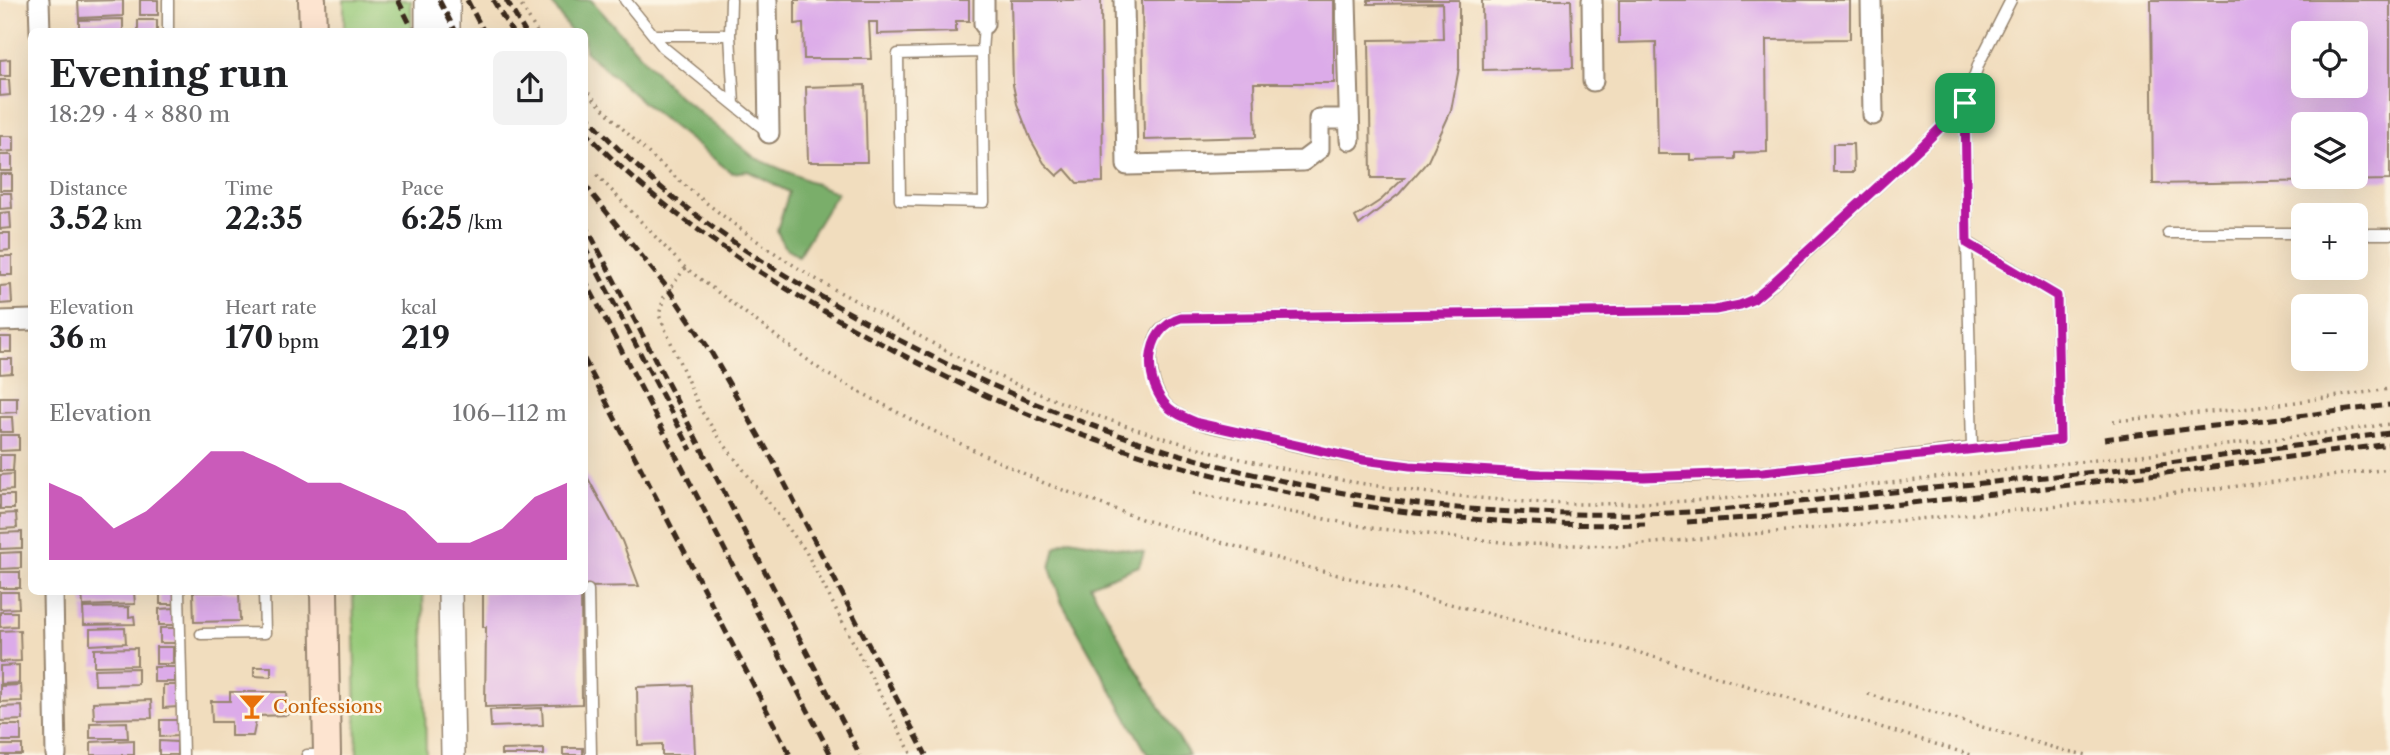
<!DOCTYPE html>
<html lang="en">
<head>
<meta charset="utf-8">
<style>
	:root { --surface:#fff; --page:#f2f2f2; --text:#202124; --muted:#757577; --accent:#b5179e }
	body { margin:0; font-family:"Libre Caslon Text",serif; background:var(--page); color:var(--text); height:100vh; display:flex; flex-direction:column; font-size:26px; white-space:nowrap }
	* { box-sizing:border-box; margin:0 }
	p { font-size:23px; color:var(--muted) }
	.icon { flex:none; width:38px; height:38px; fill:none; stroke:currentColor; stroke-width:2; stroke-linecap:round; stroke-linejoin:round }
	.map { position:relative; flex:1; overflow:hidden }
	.drawer { position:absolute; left:28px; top:28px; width:560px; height:567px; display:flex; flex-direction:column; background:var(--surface); border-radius:10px; box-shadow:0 7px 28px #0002 }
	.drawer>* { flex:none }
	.fabs { position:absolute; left:2291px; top:21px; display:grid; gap:14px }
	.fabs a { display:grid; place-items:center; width:77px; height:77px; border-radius:10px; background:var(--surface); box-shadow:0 7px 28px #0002; font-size:35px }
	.pin { position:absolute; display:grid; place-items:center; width:60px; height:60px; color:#fff; margin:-30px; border-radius:14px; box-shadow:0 4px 10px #0006 }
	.round { display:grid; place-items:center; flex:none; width:74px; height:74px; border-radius:10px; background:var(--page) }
	.headline { display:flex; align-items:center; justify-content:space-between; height:119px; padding:0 21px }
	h1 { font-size:38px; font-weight:700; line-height:52px }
	.stats { display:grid; grid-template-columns:repeat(3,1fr); gap:10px; height:119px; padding:7px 21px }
	.stats div { display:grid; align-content:center }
	.stats b { font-size:30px; font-weight:700 }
	.stats small { font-size:19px; font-weight:400 }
	.stats p { font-size:19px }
	.chart { height:196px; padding:14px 21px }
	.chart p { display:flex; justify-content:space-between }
	.chart svg { width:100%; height:126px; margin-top:7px; fill:var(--accent); opacity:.7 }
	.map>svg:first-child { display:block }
	.green { fill:#98ca7a; stroke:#6a7a4c; stroke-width:2 }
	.forest { fill:#7aae6a; stroke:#5a6c44; stroke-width:2 }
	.building { fill:#dcabe9; fill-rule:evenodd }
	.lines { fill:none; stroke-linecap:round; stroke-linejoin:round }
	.service-casing { stroke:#96846e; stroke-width:13 }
	.minor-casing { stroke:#96846e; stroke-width:23 }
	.tertiary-casing { stroke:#96846e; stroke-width:26 }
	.secondary-casing { stroke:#96846e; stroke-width:30 }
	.path { stroke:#96846e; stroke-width:3.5; stroke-dasharray:2 5; stroke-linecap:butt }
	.service { stroke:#fff; stroke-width:10 }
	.minor { stroke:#fff; stroke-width:19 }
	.tertiary { stroke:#fff; stroke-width:23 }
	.secondary { stroke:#fde4d0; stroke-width:26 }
	.rail { stroke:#3b2a1e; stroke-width:5; stroke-dasharray:10 5; stroke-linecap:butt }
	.route-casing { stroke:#fff; stroke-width:14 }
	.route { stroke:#b5179e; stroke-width:9 }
	.labels { text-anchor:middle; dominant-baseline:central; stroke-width:5; stroke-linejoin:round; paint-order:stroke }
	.food-label { font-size:19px; fill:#c56008; stroke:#fcf5e5; text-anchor:start }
</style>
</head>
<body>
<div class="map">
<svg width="2390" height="755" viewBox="0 0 2390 755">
	<rect width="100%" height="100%" fill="#fcf5e5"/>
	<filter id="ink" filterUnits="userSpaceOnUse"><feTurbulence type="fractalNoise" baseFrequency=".0143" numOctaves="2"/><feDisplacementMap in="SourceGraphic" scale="14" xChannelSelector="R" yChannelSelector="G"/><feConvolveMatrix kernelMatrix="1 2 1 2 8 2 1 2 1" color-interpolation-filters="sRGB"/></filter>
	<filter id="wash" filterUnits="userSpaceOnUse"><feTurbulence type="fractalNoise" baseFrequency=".00686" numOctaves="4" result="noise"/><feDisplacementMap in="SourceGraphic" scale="28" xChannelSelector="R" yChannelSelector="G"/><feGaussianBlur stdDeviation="1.57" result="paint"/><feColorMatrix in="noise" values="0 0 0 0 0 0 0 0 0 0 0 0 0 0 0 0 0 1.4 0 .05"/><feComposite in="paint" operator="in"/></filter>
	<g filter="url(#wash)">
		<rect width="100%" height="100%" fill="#f1ddbe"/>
		<path class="green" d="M344 0H411L412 31H344Z
			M353 592H423L426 755H357Z"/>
		<path class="forest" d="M550 0H591L673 91 755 158 837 193 798 256 783 245 777 230 789 192 748 171 732 173 648 107 585 51 584 32 570 31Z
			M1069 539 1144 552 1139 566 1090 585 1135 666 1189 755H1148L1062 603 1050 568 1055 547Z"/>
		<g id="blocks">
			<path class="building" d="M123 0V16L79 18 78 1Z
				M140 0H158V15H140Z
				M795 0H969V21H956V32L877 34V22H869L871 59H804L803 23 795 24Z
				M1011 0H1101L1103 182 1077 183 1065 169 1057 176 1044 163 1031 140 1017 104 1013 85Z
				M1142 0H1334V83H1254L1256 137 1144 140Z
				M1368 0H1459V68L1451 111 1428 161 1399 194 1359 225 1355 217 1381 200 1404 178H1371L1369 40 1443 39 1442 3 1368 4Z
				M1482 0H1571L1573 68 1483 70Z
				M1619 0H1850V39L1766 40 1767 152 1735 153V159L1690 160V154H1658L1656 42 1619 43Z
				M2151 0H2390V180L2153 184ZM2303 33H2356V86H2303ZM2303 124H2356V177H2303Z
				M123 19V32H79V20Z
				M138 20H157V32H138Z
				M10 59V76H0V60Z
				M0 80H9L10 95 0 96Z
				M865 85 867 162H808L806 87Z
				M0 136H14V151L0 152Z
				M1833 144H1853L1854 172H1833Z
				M0 155H12V171H0Z
				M0 174H12V190H0Z
				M0 193H11L12 208 0 209Z
				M10 212 11 228 0 229V213Z
				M0 233H10V250L0 251Z
				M0 256H12V275H0Z
				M11 285 12 303 0 304V286Z
				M0 337H11V352H0Z
				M0 359H12V373L0 374Z
				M0 397H17V412L0 413Z
				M0 417H12L13 432H0Z
				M0 435H19V450L0 451Z
				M0 455H14L13 471H0Z
				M584 471 622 541 639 586 584 587Z
				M13 474V490L0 491V475Z
				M0 495H14V509H0Z
				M16 513 17 528 0 529V514Z
				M22 532V548L0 549V533Z
				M21 552V568L0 569V553Z
				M0 572H20V588H0Z
				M0 592H18L19 608 0 609Z
				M82 592H134L135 604 83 606Z
				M160 592H176V604H160Z
				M193 592H239L240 621 194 622Z
				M483 592H581L582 704 485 707 486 627H483Z
				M129 607V617L134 616 135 624 84 625 83 608Z
				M175 608V625H159V609Z
				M0 612H17V626L0 627Z
				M125 628 126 643 90 645V629Z
				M160 628H176V643H160Z
				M20 630 21 661 0 662V631Z
				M156 647H173V664H156Z
				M137 648V665L94 666V649Z
				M19 665V683L0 684V666Z
				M154 667H175V682H154Z
				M254 667H271V677L254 676Z
				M138 668V684L95 685 94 669Z
				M21 685 22 701 0 702V686Z
				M163 685H178V707L163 708Z
				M692 685 695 755H662V744L638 745 637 687Z
				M230 692H287L288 715 257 716 253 736H231V722H212L211 701H230Z
				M151 700 152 718 94 719 93 702Z
				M22 706 23 720 0 721V707Z
				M542 708 543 725 491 727 490 710Z
				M160 720H177V736L160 737Z
				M127 722 128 738H90V723Z
				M0 725H21V741H0Z
				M134 740V755H91V742Z
				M159 741 177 742V755H159Z
				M0 745H22V755H0Z
				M563 748H583V755H563Z
				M544 749V755H501V750Z"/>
		</g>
	</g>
	<g filter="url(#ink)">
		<use href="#blocks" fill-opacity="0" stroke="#96846e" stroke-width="2"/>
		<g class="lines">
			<defs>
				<path id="service" d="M168 0V32
					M625 0 663 47 769 133
					M731 0 730 35 734 104
					M654 35H730
					M982 52 898 54 900 200 984 202 982 52 984 24
					M1965 103 1924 144 1767 289 1754 299 1740 305 1715 310 1181 318C1163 323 1154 333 1152 351 1149 370 1155 396 1171 409 1194 427 1228 430 1256 436 1292 445 1328 454 1365 460 1408 467 1453 469 1497 472 1562 476 1627 478 1693 476 1786 473 1879 458 1972 448
					M2168 233H2303
					M2356 234H2390
					M1967 242 2057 296 2060 440 1972 448 1967 242 1965 103 1979 63 2011 0
					M588 590 591 755
					M179 592 183 755
					M201 634 265 633 264 592
					M307 755H327"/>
				<path id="minor" d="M39 0 40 32
					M767 0 769 133
					M984 0V24
					M1124 0 1127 165 1303 161 1319 149V119H1349
					M1346 0 1350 140
					M1592 0 1593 81
					M1871 0 1873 115
					M0 321 32 320
					M53 592 56 755"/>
				<path id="tertiary" d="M427 0V32
					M448 0V32
					M450 592 453 755"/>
				<path id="secondary" d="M312 0 313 32
					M324 592 327 755"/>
			</defs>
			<use href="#service" class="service-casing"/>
			<use href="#minor" class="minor-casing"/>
			<use href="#tertiary" class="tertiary-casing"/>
			<use href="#secondary" class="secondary-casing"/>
			<path class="path" d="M518 0 537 32
				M584 88C648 159 725 223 806 273 834 290 863 304 891 320 924 338 958 359 993 374 1141 440 1297 480 1458 496 1499 500 1541 504 1583 504 1715 504 1847 488 1978 473 2115 458 2253 443 2390 424
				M597 175 683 266 825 373 923 426 1044 483 1144 520 1307 567 1644 654 1971 755
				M685 268 664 297 659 315 700 409 720 439 805 550 912 755
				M2113 421 2252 408 2390 389
				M1193 493 1371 528 1520 544 1621 546 2061 506 2390 469
				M1868 694 2062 750 2087 755"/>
			<use href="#service" class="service"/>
			<use href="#minor" class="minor"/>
			<use href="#tertiary" class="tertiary"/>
			<use href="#secondary" class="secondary"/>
			<path class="rail" d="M398 0 414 32
				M439 0 456 32
				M467 0 484 32
				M493 0 512 32
				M506 0 525 32
				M584 112C663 204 772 271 877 328 1018 405 1170 461 1328 490 1431 510 1539 516 1644 514 1727 512 1810 500 1893 492 1960 485 2027 479 2094 472 2193 461 2291 446 2390 433
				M584 130C640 191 709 240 779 284 866 338 957 386 1052 424 1139 458 1230 481 1322 499
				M584 184 669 290 711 352 771 457 926 755
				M584 222 860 755
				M584 246 691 450
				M584 278 831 755
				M584 359 790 755
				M2104 439 2390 405
				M1353 504C1450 520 1547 527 1645 524
				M1687 522C1923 507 2156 474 2390 444"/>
		</g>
	</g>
	<g class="lines" filter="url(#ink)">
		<defs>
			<path id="route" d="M1965 103 1967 243 2057 296 2060 440 1763 472 1644 477 1540 474 1410 466 1363 460 1198 423C1188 419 1177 415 1169 408 1143 384 1142 329 1181 318L1715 310 1740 305 1754 299 1766 289 1924 144Z"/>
		</defs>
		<use href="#route" class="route-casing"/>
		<use href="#route" class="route"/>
	</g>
	<defs>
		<symbol id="bar-bare" viewBox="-9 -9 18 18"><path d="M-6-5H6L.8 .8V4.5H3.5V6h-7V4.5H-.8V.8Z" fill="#e8710a" stroke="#fcf5e5" stroke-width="2.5" paint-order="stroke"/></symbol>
	</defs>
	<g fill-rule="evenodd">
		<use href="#bar-bare" x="233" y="687" width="38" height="38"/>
	</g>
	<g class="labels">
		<g class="food-label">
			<text x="273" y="706">Confessions</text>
		</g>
	</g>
</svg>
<div class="fabs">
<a><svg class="icon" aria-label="locate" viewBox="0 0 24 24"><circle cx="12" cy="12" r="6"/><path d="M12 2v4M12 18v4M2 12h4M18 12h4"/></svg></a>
<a><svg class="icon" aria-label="layers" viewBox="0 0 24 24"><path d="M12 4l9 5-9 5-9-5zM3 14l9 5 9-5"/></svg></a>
<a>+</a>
<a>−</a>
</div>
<div class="pin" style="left:1965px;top:103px;background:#1e9e55"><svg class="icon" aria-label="arrive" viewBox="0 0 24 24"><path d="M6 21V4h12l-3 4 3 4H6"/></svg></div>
<section class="drawer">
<div class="headline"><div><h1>Evening run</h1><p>18:29 · 4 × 880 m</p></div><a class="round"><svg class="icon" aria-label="share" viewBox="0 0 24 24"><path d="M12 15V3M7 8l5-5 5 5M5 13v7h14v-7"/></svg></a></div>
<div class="stats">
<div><p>Distance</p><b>3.52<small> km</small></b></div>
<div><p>Time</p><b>22:35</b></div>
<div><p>Pace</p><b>6:25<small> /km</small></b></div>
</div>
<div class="stats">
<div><p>Elevation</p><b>36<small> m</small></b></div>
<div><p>Heart rate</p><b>170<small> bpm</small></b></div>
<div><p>kcal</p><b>219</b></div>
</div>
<div class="chart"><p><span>Elevation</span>106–112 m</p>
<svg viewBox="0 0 160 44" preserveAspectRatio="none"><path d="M0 44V17L10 22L20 33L30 27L40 17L50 6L60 6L70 11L80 17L90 17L100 22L110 27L120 38L130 38L140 33L150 22L160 17V44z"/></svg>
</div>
</section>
</div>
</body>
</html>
